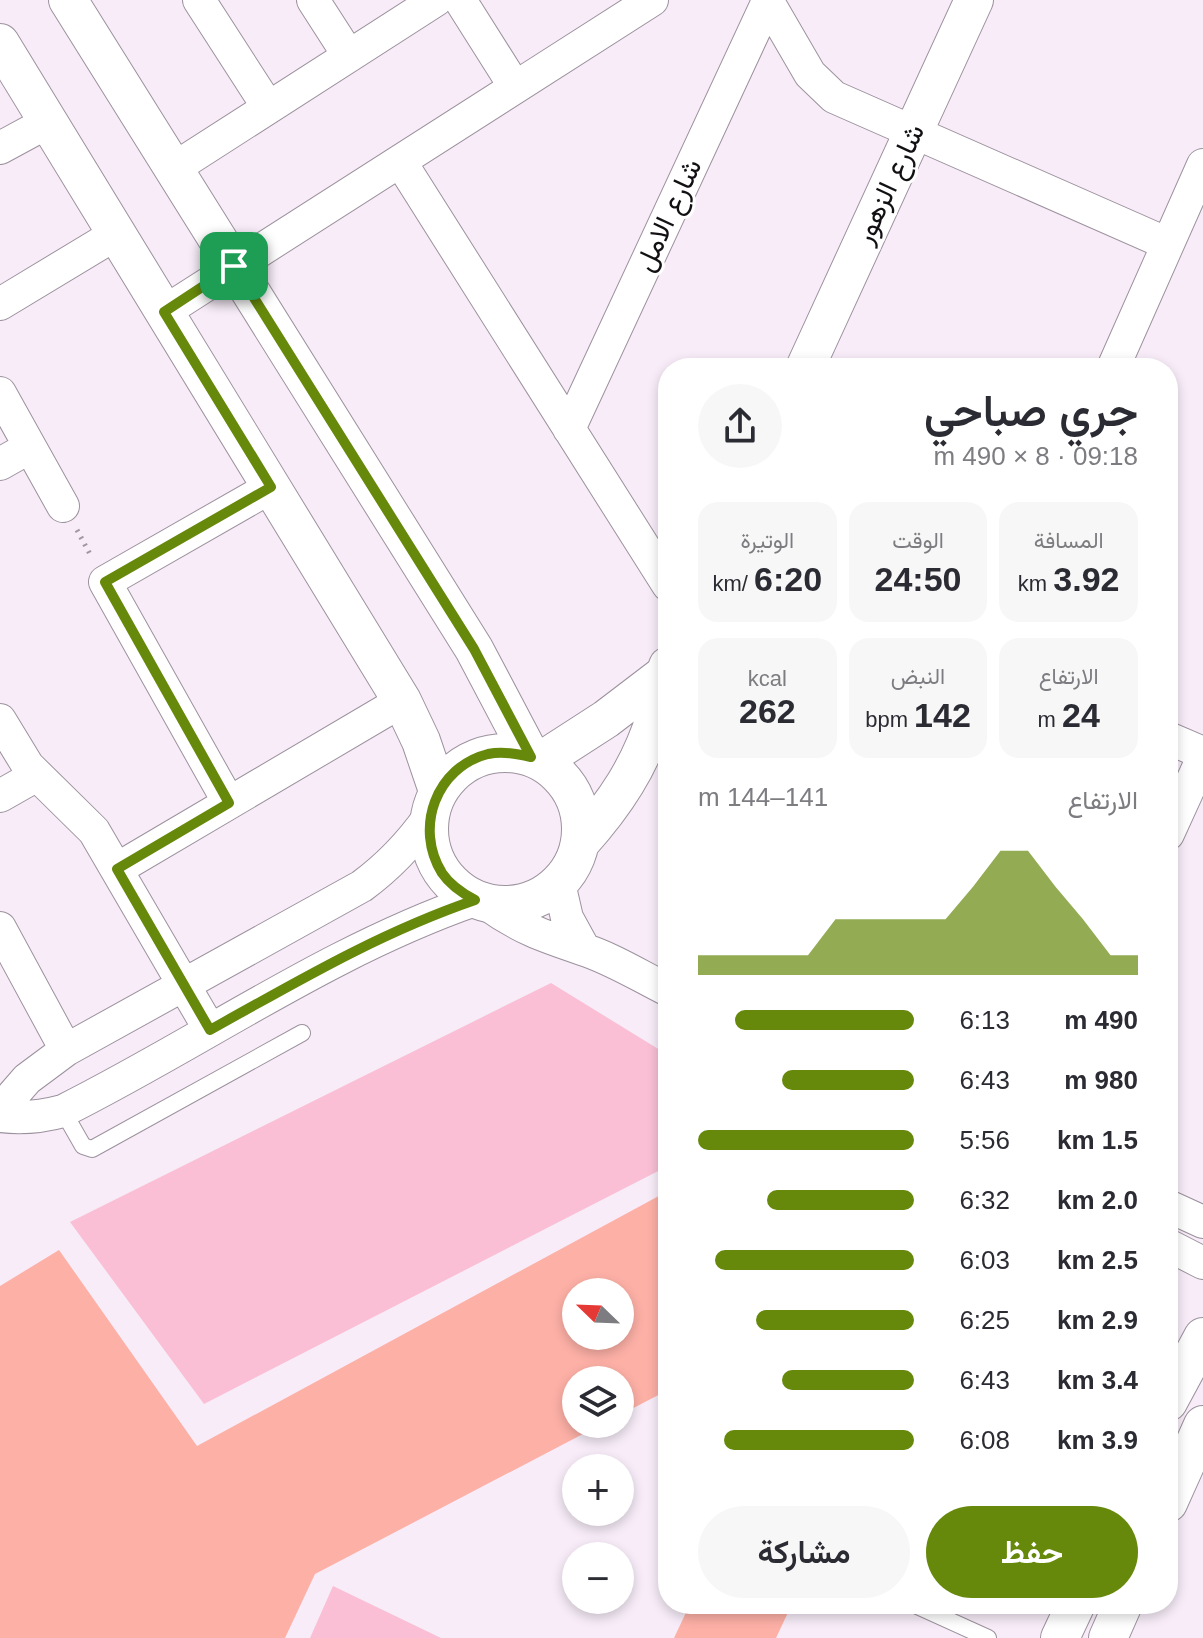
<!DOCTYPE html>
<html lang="ar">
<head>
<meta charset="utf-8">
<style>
	:root { --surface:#fff; --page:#f7f7f7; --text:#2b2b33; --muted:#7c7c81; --accent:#66890b }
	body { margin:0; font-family:Arial,Vazirmatn,sans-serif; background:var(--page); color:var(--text); direction:rtl; height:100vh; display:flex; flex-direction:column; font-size:30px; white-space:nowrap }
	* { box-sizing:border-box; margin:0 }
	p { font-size:26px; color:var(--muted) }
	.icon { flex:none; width:44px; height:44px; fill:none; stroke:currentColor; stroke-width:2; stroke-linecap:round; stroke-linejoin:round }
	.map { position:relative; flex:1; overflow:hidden; direction:ltr }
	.side { position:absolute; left:658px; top:358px; width:520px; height:1256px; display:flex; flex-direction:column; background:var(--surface); border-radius:32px; box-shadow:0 4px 12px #0003; direction:rtl }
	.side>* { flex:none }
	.needle { width:52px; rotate:293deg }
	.tools { position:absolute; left:562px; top:1278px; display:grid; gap:16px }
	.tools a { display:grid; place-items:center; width:72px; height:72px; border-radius:50%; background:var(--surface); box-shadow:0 4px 12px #0003; font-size:40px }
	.pin { position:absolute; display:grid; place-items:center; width:68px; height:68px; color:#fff; margin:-34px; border-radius:16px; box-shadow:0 4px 12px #0006 }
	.round { display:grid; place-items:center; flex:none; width:84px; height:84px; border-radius:42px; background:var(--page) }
	.head { display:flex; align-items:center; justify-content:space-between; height:136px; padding:0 40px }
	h1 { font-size:44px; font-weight:600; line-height:60px }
	.metrics { display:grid; grid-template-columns:repeat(3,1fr); gap:12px; height:136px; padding:8px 40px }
	.metrics div { display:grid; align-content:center; border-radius:20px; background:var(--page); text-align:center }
	.metrics b { font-size:34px; font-weight:600 }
	.metrics small { font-size:22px; font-weight:400 }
	.metrics p { font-size:22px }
	.chart { height:224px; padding:16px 40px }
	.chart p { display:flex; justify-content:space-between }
	.chart svg { width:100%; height:144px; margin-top:8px; fill:var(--accent); opacity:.7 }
	.primary-button { display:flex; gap:16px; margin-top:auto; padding:16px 40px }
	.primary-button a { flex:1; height:92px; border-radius:48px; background:var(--accent); color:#fff; font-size:32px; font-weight:600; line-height:92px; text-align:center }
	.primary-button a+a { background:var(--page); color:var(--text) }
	ul { padding:0 40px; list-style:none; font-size:26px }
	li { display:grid; grid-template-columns:128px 96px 1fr; align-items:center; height:60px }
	li i { height:20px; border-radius:10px; background:var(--accent) }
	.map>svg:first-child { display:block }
	.green { fill:#fdb0a6; fill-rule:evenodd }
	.building { fill:#fabfd5 }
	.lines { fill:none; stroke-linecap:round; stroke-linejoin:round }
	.service-casing { stroke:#9c929e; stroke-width:18 }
	.minor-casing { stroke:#9c929e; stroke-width:34 }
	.tertiary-casing { stroke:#9c929e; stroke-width:40 }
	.path { stroke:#a098a1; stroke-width:5; stroke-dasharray:2 6; stroke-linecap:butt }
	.service { stroke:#fff; stroke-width:16 }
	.minor { stroke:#fff; stroke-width:32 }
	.tertiary { stroke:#fff; stroke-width:38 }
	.route-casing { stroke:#fff; stroke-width:16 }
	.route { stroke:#66890b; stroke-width:10 }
	.labels { text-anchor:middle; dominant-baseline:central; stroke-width:6; stroke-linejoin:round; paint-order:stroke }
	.street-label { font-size:28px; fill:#131014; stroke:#fff }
</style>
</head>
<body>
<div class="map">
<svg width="1203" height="1638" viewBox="0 0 1203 1638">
	<rect width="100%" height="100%" fill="#f7ecf8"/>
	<path class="green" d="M668 1191V1390L620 1415V1380H576V1424H602L315 1574 285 1638H0V1286L59 1250 197 1446ZM576 1292H620V1336H576Z
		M690 1604H792L776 1638H674Z"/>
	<path class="building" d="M551 983 668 1055V1166L204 1404 70 1222Z
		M333 1586 441 1638H310Z"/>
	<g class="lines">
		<defs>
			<path id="service" d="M63 1111 83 1146 92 1149 302 1033
				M913 1604 988 1638"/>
			<path id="minor" d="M199 0 268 107
				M313 0 349 56
				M460 0 515 87
				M767 0 810 74 834 97 1168 244
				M0 148 48 122
				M400 161 668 585
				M173 169 436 0
				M0 304 116 234
				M164 312 652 0
				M1113 368 1203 165
				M0 393 63 506
				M569 429 768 1
				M0 464 30 447
				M0 720 28 766 94 831 210 1030
				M1168 738 1203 753
				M0 796 37 775
				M229 803 105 582 271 487
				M1168 834 1203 757
				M117 869 402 701
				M559 883 567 918 584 949
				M485 903C520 928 543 936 582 949 611 958 640 976 668 990
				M0 928 66 1050
				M0 1110 27 1079 66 1050 362 886C389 866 410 844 429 817
				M0 1116C23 1119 41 1117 63 1111 201 1042 328 951 475 900
				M1168 1206 1203 1222
				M1168 1245 1203 1263"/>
			<path id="tertiary" d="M68 0 474 649 531 757
				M0 43 402 701 421 741 438 791
				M805 368 974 0
				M429 829a76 76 0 1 1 152 0a76 76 0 1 1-152 0Z
				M541 761 606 719 665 674
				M580 843C615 804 641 765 656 715 661 699 661 682 668 666
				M1168 1402 1203 1337
				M1168 1503 1203 1425
				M1060 1638 1076 1604
				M1108 1638 1123 1604"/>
		</defs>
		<use href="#service" class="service-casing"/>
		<use href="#minor" class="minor-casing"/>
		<use href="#tertiary" class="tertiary-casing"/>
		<path class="path" d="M77 530 91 556"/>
		<use href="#service" class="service"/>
		<use href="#minor" class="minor"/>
		<use href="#tertiary" class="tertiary"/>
	</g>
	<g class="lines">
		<defs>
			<path id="route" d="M234 266 474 649 531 757C517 754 503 751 488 754 436 767 414 828 442 873 450 885 462 893 475 900 379 933 298 981 210 1030L117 869 229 803 105 582 271 487 164 312Z"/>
		</defs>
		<use href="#route" class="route-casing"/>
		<use href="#route" class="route"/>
	</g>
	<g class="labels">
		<g class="street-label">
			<text transform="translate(889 184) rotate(-65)">شارع الزهور</text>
			<text transform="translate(668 215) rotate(-65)">شارع الامل</text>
		</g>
	</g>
</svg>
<div class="tools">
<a><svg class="needle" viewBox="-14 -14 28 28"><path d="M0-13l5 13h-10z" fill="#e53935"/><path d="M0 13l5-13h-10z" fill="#7c7c81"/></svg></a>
<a><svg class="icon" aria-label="layers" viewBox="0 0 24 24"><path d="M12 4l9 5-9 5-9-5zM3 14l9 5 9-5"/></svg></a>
<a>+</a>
<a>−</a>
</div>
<div class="pin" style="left:234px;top:266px;background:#1e9e55"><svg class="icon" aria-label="arrive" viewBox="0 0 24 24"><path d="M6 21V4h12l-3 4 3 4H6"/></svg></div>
<section class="side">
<div class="head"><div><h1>جري صباحي</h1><p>09:18 · 8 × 490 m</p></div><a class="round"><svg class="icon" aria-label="share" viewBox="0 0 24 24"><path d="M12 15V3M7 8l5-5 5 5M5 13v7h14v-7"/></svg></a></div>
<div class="metrics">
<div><p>المسافة</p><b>3.92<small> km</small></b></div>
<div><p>الوقت</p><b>24:50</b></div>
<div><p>الوتيرة</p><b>6:20<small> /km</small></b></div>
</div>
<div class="metrics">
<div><p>الارتفاع</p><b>24<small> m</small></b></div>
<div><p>النبض</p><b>142<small> bpm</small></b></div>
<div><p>kcal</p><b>262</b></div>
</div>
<div class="chart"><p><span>الارتفاع</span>141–144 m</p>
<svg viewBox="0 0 160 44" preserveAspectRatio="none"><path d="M0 44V38L10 38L20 38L30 38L40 38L50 27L60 27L70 27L80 27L90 27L100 17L110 6L120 6L130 17L140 27L150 38L160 38V44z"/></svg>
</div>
<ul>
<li><b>490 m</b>6:13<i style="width:83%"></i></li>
<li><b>980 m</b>6:43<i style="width:61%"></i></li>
<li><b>1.5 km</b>5:56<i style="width:100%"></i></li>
<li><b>2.0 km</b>6:32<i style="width:68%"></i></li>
<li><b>2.5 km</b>6:03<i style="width:92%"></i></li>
<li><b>2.9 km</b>6:25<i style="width:73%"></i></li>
<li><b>3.4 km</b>6:43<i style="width:61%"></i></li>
<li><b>3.9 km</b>6:08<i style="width:88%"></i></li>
</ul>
<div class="primary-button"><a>حفظ</a><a>مشاركة</a></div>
</section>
</div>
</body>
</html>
